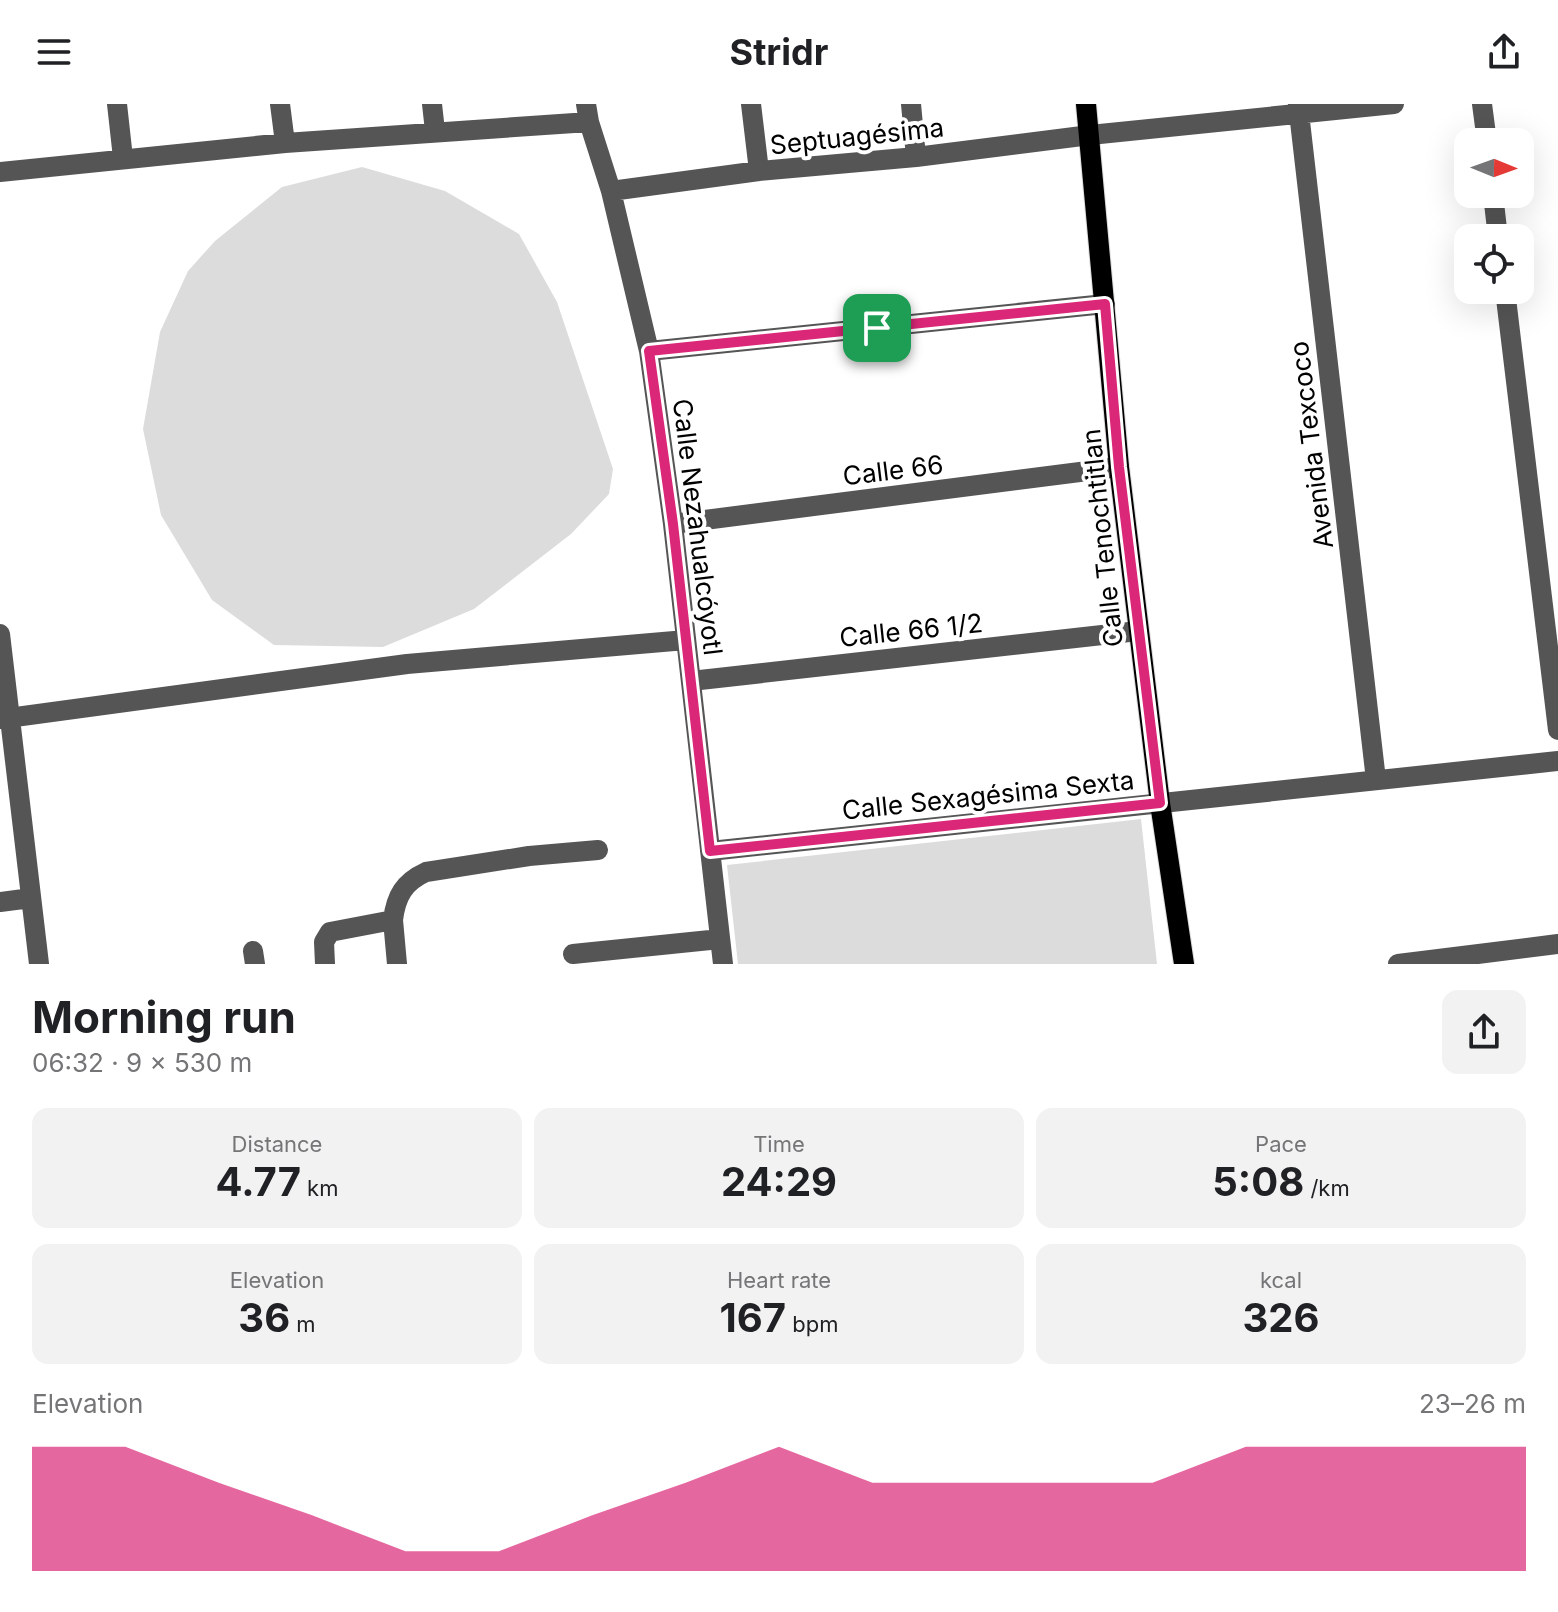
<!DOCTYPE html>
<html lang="en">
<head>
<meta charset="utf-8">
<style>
	:root { --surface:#fff; --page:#f2f2f2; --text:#202124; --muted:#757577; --accent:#db2777 }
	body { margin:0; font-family:Inter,sans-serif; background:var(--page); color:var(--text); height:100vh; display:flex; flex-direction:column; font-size:30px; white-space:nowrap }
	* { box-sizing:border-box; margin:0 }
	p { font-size:26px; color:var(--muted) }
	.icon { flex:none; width:44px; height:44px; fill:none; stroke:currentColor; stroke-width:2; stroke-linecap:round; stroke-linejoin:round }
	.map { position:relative; height:860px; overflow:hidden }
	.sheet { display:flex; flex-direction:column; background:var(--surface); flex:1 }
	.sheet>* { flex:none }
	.needle { width:52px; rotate:91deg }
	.buttons { position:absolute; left:1454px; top:24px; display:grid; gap:16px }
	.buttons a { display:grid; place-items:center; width:80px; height:80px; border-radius:16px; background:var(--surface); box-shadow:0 8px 32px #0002; font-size:40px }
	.pin { position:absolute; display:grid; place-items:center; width:68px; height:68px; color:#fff; margin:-34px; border-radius:16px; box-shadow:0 4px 12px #0006 }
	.round { display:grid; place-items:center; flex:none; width:84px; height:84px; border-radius:16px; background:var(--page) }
	.headline { display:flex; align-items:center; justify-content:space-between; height:136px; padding:0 32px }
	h1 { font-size:44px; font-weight:700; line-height:60px }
	.figures { display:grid; grid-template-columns:repeat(3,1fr); gap:12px; height:136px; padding:8px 32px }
	.figures div { display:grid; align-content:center; border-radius:16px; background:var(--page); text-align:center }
	.figures b { font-size:40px; font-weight:700 }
	.figures small { font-size:22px; font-weight:400 }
	.figures p { font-size:22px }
	.chart { height:224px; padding:16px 32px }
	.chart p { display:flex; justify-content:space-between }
	.chart svg { width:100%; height:144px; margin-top:8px; fill:var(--accent); opacity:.7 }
	header { display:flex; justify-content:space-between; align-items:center; height:104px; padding:0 32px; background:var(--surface); font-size:36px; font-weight:700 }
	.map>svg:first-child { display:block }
	.green { fill:#dcdcdc }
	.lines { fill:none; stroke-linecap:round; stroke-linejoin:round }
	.major-casing { stroke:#dbdbdb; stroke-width:22 }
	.minor { stroke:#555; stroke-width:20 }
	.major { stroke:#000; stroke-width:20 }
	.route-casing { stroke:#fff; stroke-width:16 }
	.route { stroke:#db2777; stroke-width:10 }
	.labels { text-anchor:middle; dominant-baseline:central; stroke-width:8; stroke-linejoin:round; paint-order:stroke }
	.street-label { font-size:26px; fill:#000; stroke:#fff }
</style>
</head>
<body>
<header><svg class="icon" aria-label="menu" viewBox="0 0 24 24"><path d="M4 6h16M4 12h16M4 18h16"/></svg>Stridr<svg class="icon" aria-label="share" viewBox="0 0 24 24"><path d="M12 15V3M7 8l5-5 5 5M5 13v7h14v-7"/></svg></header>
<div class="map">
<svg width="1558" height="860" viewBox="0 0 1558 860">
	<rect width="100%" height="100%" fill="#fff"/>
	<path class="green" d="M362 63 445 87 519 130 557 198 613 365 609 390 571 430 474 505 383 543 274 541 212 496 161 411 143 325 160 228 188 167 215 137 282 83Z
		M1141 715 1157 860H738L727 761Z"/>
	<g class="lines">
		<defs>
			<path id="major" d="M1086 0 1119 363 1160 699 1184 860"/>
		</defs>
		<use href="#major" class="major-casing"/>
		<path class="minor" d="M117 0 123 54
			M280 0 285 39
			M432 0 435 27
			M586 0 589 18 611 87 649 247 673 420 723 860
			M751 0 759 67
			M911 0 916 53
			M1298 0 1376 676
			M1482 0 1487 38
			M0 68 285 39 589 18
			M611 87 759 67 916 53 1090 31 1394 0
			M1493 90 1498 134
			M1505 186 1558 626
			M649 247 1105 200
			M673 420 1119 363
			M0 530 39 860
			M691 577 1138 527
			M0 615 407 560 686 536
			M710 747 1558 657
			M0 798 31 794
			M393 816C396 792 404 778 426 768L529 752 598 746
			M253 847 255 860
			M573 850 720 835
			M325 860 324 838 330 828 393 816 397 860
			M1398 860 1558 840"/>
		<use href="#major" class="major"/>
	</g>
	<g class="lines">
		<defs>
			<path id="route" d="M1105 200 1119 363 1160 699 710 747 673 420 649 247Z"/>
		</defs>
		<use href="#route" class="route-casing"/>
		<use href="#route" class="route"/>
	</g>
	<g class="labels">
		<g class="street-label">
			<text transform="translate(857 32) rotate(-6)">Septuagésima</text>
			<text transform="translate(1311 341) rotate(-97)">Avenida Texcoco</text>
			<text transform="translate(893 366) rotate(-7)">Calle 66</text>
			<text transform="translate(698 423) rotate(83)">Calle Nezahualcóyotl</text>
			<text transform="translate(1102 434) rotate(-96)">Calle Tenochtitlan</text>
			<text transform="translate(911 526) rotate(-6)">Calle 66 1/2</text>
			<text transform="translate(988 691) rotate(-6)">Calle Sexagésima Sexta</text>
		</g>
	</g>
</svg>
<div class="buttons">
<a><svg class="needle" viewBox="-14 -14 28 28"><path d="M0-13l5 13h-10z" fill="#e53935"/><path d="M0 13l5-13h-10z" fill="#757577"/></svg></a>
<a><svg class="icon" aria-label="locate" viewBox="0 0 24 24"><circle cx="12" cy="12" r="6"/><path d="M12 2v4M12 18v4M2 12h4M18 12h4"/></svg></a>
</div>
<div class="pin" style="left:877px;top:224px;background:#1e9e55"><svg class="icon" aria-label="arrive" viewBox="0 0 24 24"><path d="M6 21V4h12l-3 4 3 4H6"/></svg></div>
</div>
<section class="sheet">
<div class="headline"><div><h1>Morning run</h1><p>06:32 · 9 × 530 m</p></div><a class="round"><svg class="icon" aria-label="share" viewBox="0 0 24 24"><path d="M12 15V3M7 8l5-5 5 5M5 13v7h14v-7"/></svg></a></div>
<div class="figures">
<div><p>Distance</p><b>4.77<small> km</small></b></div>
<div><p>Time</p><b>24:29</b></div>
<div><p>Pace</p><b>5:08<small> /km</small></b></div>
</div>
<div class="figures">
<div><p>Elevation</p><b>36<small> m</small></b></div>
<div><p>Heart rate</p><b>167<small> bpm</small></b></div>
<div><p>kcal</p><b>326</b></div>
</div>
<div class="chart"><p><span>Elevation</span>23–26 m</p>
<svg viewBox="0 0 160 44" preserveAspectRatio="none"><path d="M0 44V6L10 6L20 17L30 27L40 38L50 38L60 27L70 17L80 6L90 17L100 17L110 17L120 17L130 6L140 6L150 6L160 6V44z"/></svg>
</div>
</section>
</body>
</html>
